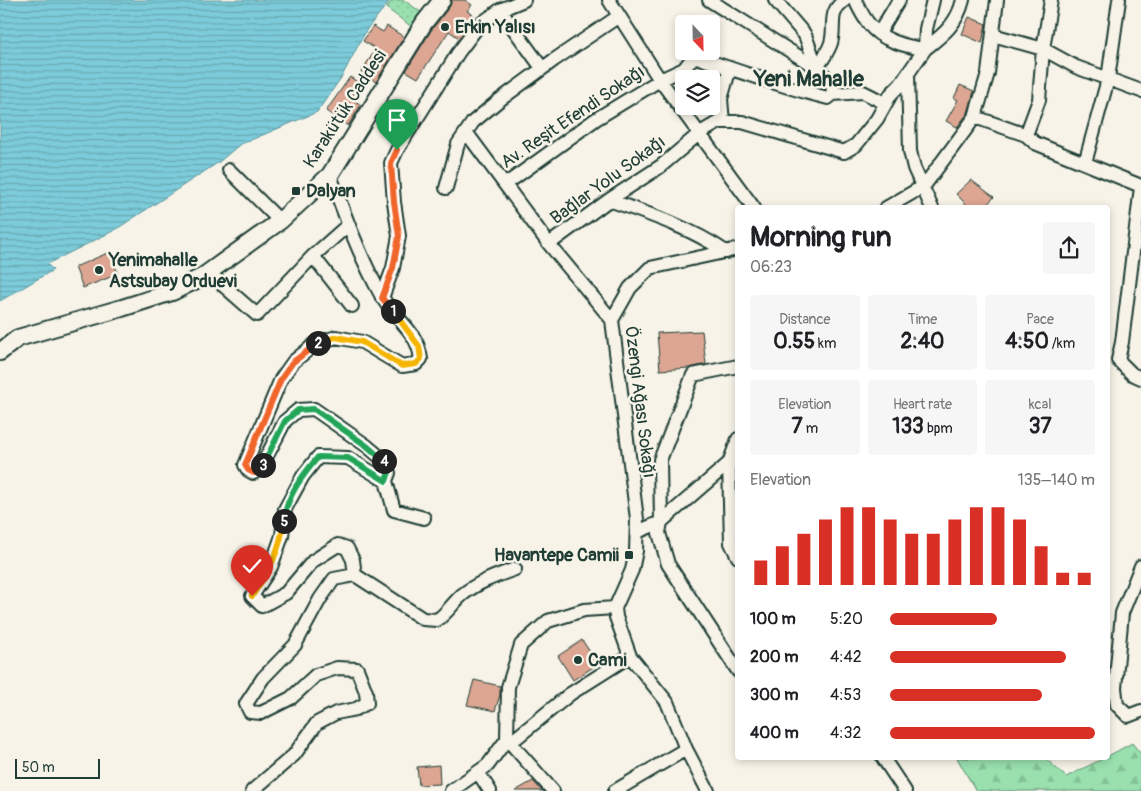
<!DOCTYPE html>
<html lang="en">
<head>
<meta charset="utf-8">
<style>
	:root { --surface:#fff; --page:#f6f6f6; --text:#202124; --muted:#757577; --accent:#d93025 }
	body { margin:0; font-family:Pangolin,sans-serif; background:var(--page); color:var(--text); height:100vh; display:flex; flex-direction:column; font-size:19px; white-space:nowrap }
	* { box-sizing:border-box; margin:0 }
	p { font-size:16px; color:var(--muted) }
	.icon { flex:none; width:28px; height:28px; fill:none; stroke:currentColor; stroke-width:2; stroke-linecap:round; stroke-linejoin:round }
	.map { position:relative; flex:1; overflow:hidden }
	.sheet { position:absolute; left:735px; top:205px; width:375px; height:555px; display:flex; flex-direction:column; background:var(--surface); border-radius:5px; box-shadow:0 2px 8px #0003 }
	.sheet>* { flex:none }
	.needle { width:32px; rotate:158deg }
	.controls { position:absolute; left:675px; top:15px; display:grid; gap:10px }
	.controls a { display:grid; place-items:center; width:45px; height:45px; border-radius:5px; background:var(--surface); box-shadow:0 2px 8px #0003; font-size:25px }
	.scale { position:absolute; left:15px; bottom:12px; width:85px; box-sizing:border-box; padding-left:5px; border:2px solid #1f3d34; border-top:0; font-size:14px; line-height:18px; white-space:nowrap; color:#1f3d34; -webkit-text-stroke:4px #f7f3e8; paint-order:stroke }
	.pin { position:absolute; display:grid; place-items:center; width:42px; height:42px; color:#fff; margin:-51px -21px; border-radius:50% 50% 50% 0; rotate:-45deg; box-shadow:0 0 5px #0007 }
	.pin .icon { rotate:45deg }
	.km { position:absolute; width:25px; height:25px; margin:-12px; border-radius:50%; background:#222; color:#fff; font-size:14px; line-height:25px; text-align:center }
	.round { display:grid; place-items:center; flex:none; width:52px; height:52px; border-radius:5px; background:var(--page) }
	.head { display:flex; align-items:center; justify-content:space-between; height:85px; padding:0 15px }
	h1 { font-size:28px; font-weight:700; line-height:38px }
	.stats { display:grid; grid-template-columns:repeat(3,1fr); gap:8px; height:85px; padding:5px 15px }
	.stats div { display:grid; align-content:center; border-radius:5px; background:var(--page); text-align:center }
	.stats b { font-size:21px; font-weight:700 }
	.stats small { font-size:14px; font-weight:400 }
	.stats p { font-size:14px }
	.chart { height:140px; padding:10px 15px }
	.chart p { display:flex; justify-content:space-between }
	.chart svg { width:100%; height:90px; margin-top:5px; stroke:var(--accent); stroke-width:6 }
	ul { padding:0 15px; list-style:none; font-size:16px }
	li { display:grid; grid-template-columns:80px 60px 1fr; align-items:center; height:38px }
	li i { height:12px; border-radius:6px; background:var(--accent) }
	.map>svg:first-child { display:block }
	.forest { fill:url(#forest-firs); stroke:#5c8e71 }
	.park { fill:url(#park-dots); stroke:#5c8e71 }
	.water { fill:url(#water-rules); stroke:#579398 }
	.building { fill:#dca692; stroke:#1f3d34 }
	.lines { fill:none; stroke-linecap:round; stroke-linejoin:round }
	.minor-casing { stroke:#1f3d34; stroke-width:16 }
	.major-casing { stroke:#1f3d34; stroke-width:20 }
	.minor { stroke:#f7f3e8; stroke-width:12 }
	.major { stroke:#f7f3e8; stroke-width:16 }
	.split-1-casing { stroke:#fff; stroke-width:10 }
	.split-2-casing { stroke:#fff; stroke-width:10 }
	.split-3-casing { stroke:#fff; stroke-width:10 }
	.split-4-casing { stroke:#fff; stroke-width:10 }
	.split-5-casing { stroke:#fff; stroke-width:10 }
	.split-6-casing { stroke:#fff; stroke-width:10 }
	.split-1 { stroke:#f0652b; stroke-width:6 }
	.split-2 { stroke:#f5b400; stroke-width:6 }
	.split-3 { stroke:#f0652b; stroke-width:6 }
	.split-4 { stroke:#22a559; stroke-width:6 }
	.split-5 { stroke:#22a559; stroke-width:6 }
	.split-6 { stroke:#f5b400; stroke-width:6 }
	.poi-dot { fill:#1f3d34; stroke:#f7f3e8; stroke-width:2 }
	.labels { text-anchor:middle; dominant-baseline:central; stroke-width:5; stroke-linejoin:round; paint-order:stroke }
	.poi-label { font-size:18px; font-weight:bold; fill:#1f3d34; stroke:#f7f3e8; text-anchor:start }
	.street-label { font-size:18px; fill:#1f3d34; stroke:#f7f3e8 }
	.district-label { font-size:22px; font-weight:bold; fill:#1f3d34; stroke:#f7f3e8 }
</style>
</head>
<body>
<div class="map">
<svg width="1141" height="791" viewBox="0 0 1141 791">
	<defs>
		<pattern id="forest-firs" width="22" height="20" patternUnits="userSpaceOnUse" patternTransform="scale(1.25)"><rect width="22" height="20" fill="#99e0ae"/><path d="M5 1l3.5 6h-7zM16 11l3.5 6h-7z" fill="#83c196"/></pattern>
		<pattern id="park-dots" width="8" height="8" patternUnits="userSpaceOnUse" patternTransform="scale(1.25)"><rect width="8" height="8" fill="#99e0ae"/><path d="M2 2h.1M6 6h.1" fill="none" stroke="#83c196" stroke-width="1.8" stroke-linecap="round"/></pattern>
		<pattern id="water-rules" width="6" height="5" patternUnits="userSpaceOnUse" patternTransform="scale(1.25)"><rect width="6" height="5" fill="#7dccdb"/><path d="M0 2.5h6" fill="none" stroke="#66a7b2"/></pattern>
	</defs>
	<rect width="100%" height="100%" fill="#f7f3e8"/>
	<filter id="ink" filterUnits="userSpaceOnUse"><feTurbulence type="fractalNoise" baseFrequency=".02" numOctaves="2"/><feDisplacementMap in="SourceGraphic" scale="10" xChannelSelector="R" yChannelSelector="G"/><feConvolveMatrix kernelMatrix="1 2 1 2 8 2 1 2 1" color-interpolation-filters="sRGB"/></filter>
	<g filter="url(#ink)">
		<path class="forest" d="M1132 743 1141 754V791H976L957 758H1045L1066 777 1104 758H1108V756Z"/>
		<path class="park" d="M389 0H404L422 13 412 27 386 8 391 2Z"/>
		<path class="water" d="M0 0H386L389 2 367 29 341 78 317 112 239 145 219 162 115 230 47 264 53 270 0 301Z"/>
		<path class="building" d="M452 0H465L472 5 467 11 476 17 459 38 449 31 418 78 406 71 432 29 450 6Z
			M969 17 986 24 982 43 962 34Z
			M373 26 383 32 387 26 404 37 376 82 361 72 376 49 363 41Z
			M350 77 361 84 351 98 361 105 348 126 326 111Z
			M960 85 974 91 968 113 957 127 946 121 958 100 954 98Z
			M971 180 994 197 984 208H970L956 194Z
			M110 252 118 274 83 288 75 267Z
			M702 331 706 364 689 368 660 370 657 333Z
			M582 640 598 664 573 680 558 656Z
			M474 680 500 686V695L495 711 467 705Z
			M439 765 440 784 419 785 417 767Z
			M533 781 542 791H515Z"/>
		<g class="lines">
			<defs>
				<path id="minor" d="M609 0 660 80 754 208
					M775 0 805 35 817 68
					M855 0C859 8 863 17 869 24 880 40 907 47 925 49 944 34 957 24 963 0
					M500 10 542 68
					M879 33 899 0
					M993 35 1043 49 1076 67 1141 91
					M817 68C822 60 828 52 831 43 836 26 827 12 845 0
					M908 74 910 151 914 168 932 208
					M833 94 863 92 885 103
					M975 117 1026 135 1035 143 1141 186
					M723 122 721 99 730 68
					M466 132 549 244 612 320
					M1026 135 1039 100 1043 49 1051 0
					M1085 163 1108 79 1119 0
					M229 170 280 221
					M330 175C345 216 360 257 381 295 393 319 417 328 421 359L416 364 402 366 362 342 336 337 315 344 293 362 281 379 245 465 248 470 253 473 260 469 285 421 298 410 314 409 367 446 386 462 389 473 386 481 394 510 424 518
					M506 184 596 119 660 80 684 69 694 56C738 71 782 87 828 98L833 94 832 83 817 68 709 0
					M1141 187 1122 342 1118 360 1132 374 1141 378
					M446 188 458 144 473 122 497 102 554 60 619 16
					M609 200C649 214 691 228 726 252
					M886 208 924 186 975 117 988 73 997 0
					M549 244 609 200 661 166 700 133 719 122H742L844 152 856 145 877 119 891 94 900 85 925 49 926 29 933 0
					M313 256 352 306
					M208 272 257 315 313 256 348 225
					M382 298 393 268 399 236 394 202 391 163 397 150 458 53 479 25 500 10 524 0
					M738 439 729 463 731 543 738 557
					M729 463 661 522 659 533 668 564 738 671
					M637 532 661 522 660 460 693 375 738 366
					M1141 566 1122 613 1115 688 1117 705 1128 716 1141 711
					M355 575 353 560 347 548 338 545 313 561 286 593 262 606 252 596 271 567 282 536 285 509 303 476 318 457 348 458 386 481
					M507 739 553 791
					M510 743 570 694 630 656
					M883 758 905 791
					M478 772 490 791
					M252 791 294 755 317 723 336 713 356 709 367 703 366 692 357 669 337 668 316 675 291 698 261 713 250 712 246 704 263 678 295 645 320 599 334 579 355 575 423 619 437 620C447 613 453 603 462 595 478 582 496 576 515 569
					M451 791 488 765 507 739 508 687 521 645 548 621 584 610 615 608
					M615 791 686 749
					M708 791 686 749 667 702 630 656 616 617 615 608 632 570 636 551 637 519 612 320 630 288 650 268 738 249"/>
				<path id="major" d="M0 352 18 338 122 308 172 292 202 277 280 221 330 175 424 23 442 0"/>
			</defs>
			<use href="#minor" class="minor-casing"/>
			<use href="#major" class="major-casing"/>
			<use href="#minor" class="minor"/>
			<use href="#major" class="major"/>
		</g>
	</g>
	<g class="lines" filter="url(#ink)">
		<defs>
			<path id="split-1" d="M393 311 382 298 393 268 399 236 394 202 391 163 397 150"/>
			<path id="split-2" d="M318 343 336 337 362 342 402 366 416 364 421 359 419 346 393 311"/>
			<path id="split-3" d="M263 465 260 469 254 473 248 470 245 465 281 379 293 362 318 343"/>
			<path id="split-4" d="M263 465 285 421 298 410 314 409 367 446 384 461"/>
			<path id="split-5" d="M284 521C286 496 303 475 318 457L348 458 386 481 389 472 384 461"/>
			<path id="split-6" d="M252 596C269 570 280 552 284 521"/>
		</defs>
		<use href="#split-1" class="split-1-casing"/>
		<use href="#split-2" class="split-2-casing"/>
		<use href="#split-3" class="split-3-casing"/>
		<use href="#split-4" class="split-4-casing"/>
		<use href="#split-5" class="split-5-casing"/>
		<use href="#split-6" class="split-6-casing"/>
		<use href="#split-1" class="split-1"/>
		<use href="#split-2" class="split-2"/>
		<use href="#split-3" class="split-3"/>
		<use href="#split-4" class="split-4"/>
		<use href="#split-5" class="split-5"/>
		<use href="#split-6" class="split-6"/>
	</g>
	<g class="poi-dot">
		<circle cx="445" cy="27" r="5"/>
		<rect x="291" y="186" width="10" height="10" rx="2.5"/>
		<circle cx="99" cy="270" r="5"/>
		<rect x="624" y="550" width="10" height="10" rx="2.5"/>
		<circle cx="578" cy="660" r="5"/>
	</g>
	<g class="labels">
		<g class="poi-label">
			<text x="455" y="27">Erkin Yalısı</text>
			<text x="306" y="191">Dalyan</text>
			<text x="109" y="260">Yenimahalle<tspan x="109" dy="21">Astsubay Orduevi</tspan></text>
			<text x="619" y="555" text-anchor="end">Havantepe Camii</text>
			<text x="588" y="660">Cami</text>
		</g>
		<g class="street-label">
			<text transform="translate(345 109) rotate(-57)">Karakütük Caddesi</text>
			<text transform="translate(573 117) rotate(-34)">Av. Reşit Efendi Sokağı</text>
			<text transform="translate(608 180) rotate(-36)">Bağlar Yolu Sokağı</text>
			<text transform="translate(640 402) rotate(83)">Özengi Ağası Sokağı</text>
		</g>
		<g class="district-label">
			<text x="809" y="79">Yeni Mahalle</text>
		</g>
	</g>
</svg>
<div class="controls">
<a><svg class="needle" viewBox="-14 -14 28 28"><path d="M0-13l5 13h-10z" fill="#e53935"/><path d="M0 13l5-13h-10z" fill="#757577"/></svg></a>
<a><svg class="icon" aria-label="layers" viewBox="0 0 24 24"><path d="M12 4l9 5-9 5-9-5zM3 14l9 5 9-5"/></svg></a>
</div>
<div class="scale">50 m</div>
<div class="pin" style="left:397px;top:150px;background:#1e9e55"><svg class="icon" aria-label="arrive" viewBox="0 0 24 24"><path d="M6 21V4h12l-3 4 3 4H6"/></svg></div>
<div class="pin" style="left:252px;top:596px;background:#d93025"><svg class="icon" aria-label="check" viewBox="0 0 24 24"><path d="M5 12l5 5 9-10"/></svg></div>
<b class="km" style="left:393px;top:311px">1</b>
<b class="km" style="left:318px;top:343px">2</b>
<b class="km" style="left:263px;top:465px">3</b>
<b class="km" style="left:384px;top:461px">4</b>
<b class="km" style="left:284px;top:521px">5</b>
<section class="sheet">
<div class="head"><div><h1>Morning run</h1><p>06:23</p></div><a class="round"><svg class="icon" aria-label="share" viewBox="0 0 24 24"><path d="M12 15V3M7 8l5-5 5 5M5 13v7h14v-7"/></svg></a></div>
<div class="stats">
<div><p>Distance</p><b>0.55<small> km</small></b></div>
<div><p>Time</p><b>2:40</b></div>
<div><p>Pace</p><b>4:50<small> /km</small></b></div>
</div>
<div class="stats">
<div><p>Elevation</p><b>7<small> m</small></b></div>
<div><p>Heart rate</p><b>133<small> bpm</small></b></div>
<div><p>kcal</p><b>37</b></div>
</div>
<div class="chart"><p><span>Elevation</span>135–140 m</p>
<svg viewBox="0 0 160 44" preserveAspectRatio="none"><path d="M5 44V32M15 44V25M25 44V19M35 44V12M45 44V6M55 44V6M65 44V12M75 44V19M85 44V19M95 44V12M105 44V6M115 44V6M125 44V12M135 44V25M145 44V38M155 44V38"/></svg>
</div>
<ul>
<li><b>100 m</b>5:20<i style="width:52%"></i></li>
<li><b>200 m</b>4:42<i style="width:86%"></i></li>
<li><b>300 m</b>4:53<i style="width:74%"></i></li>
<li><b>400 m</b>4:32<i style="width:100%"></i></li>
</ul>
</section>
</div>
</body>
</html>
